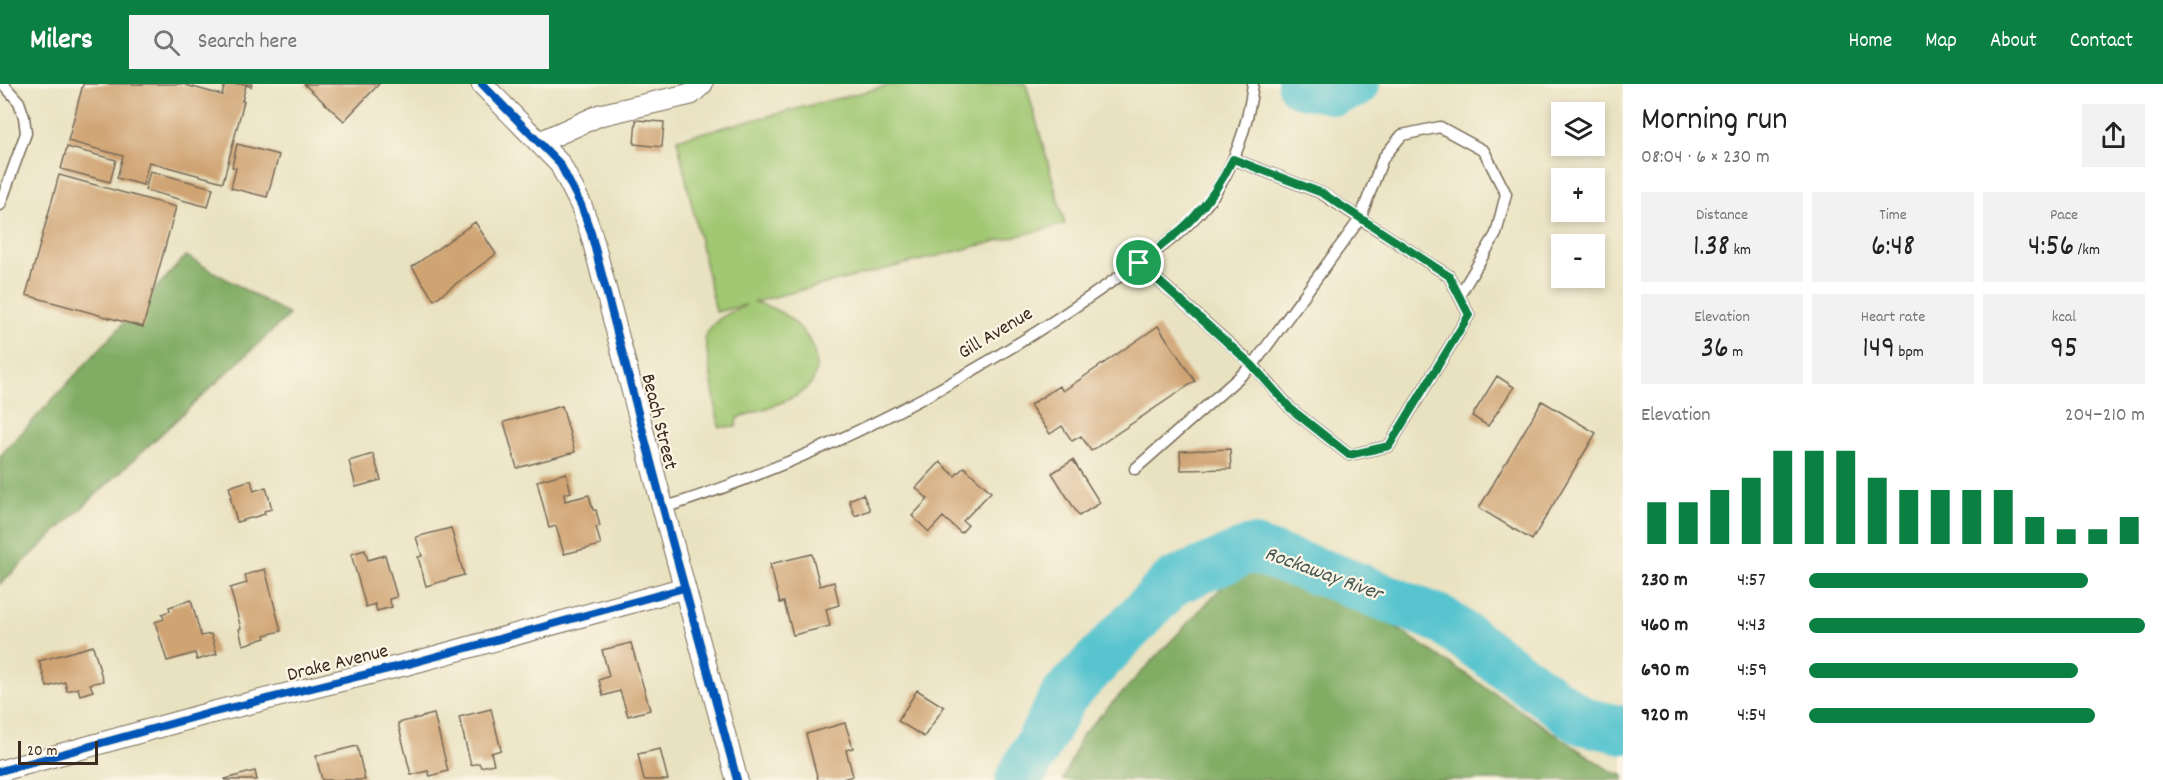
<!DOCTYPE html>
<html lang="en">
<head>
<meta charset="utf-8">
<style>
	:root { --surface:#fff; --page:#f2f2f2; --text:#222; --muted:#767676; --accent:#0b8043 }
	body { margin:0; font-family:Dekko,sans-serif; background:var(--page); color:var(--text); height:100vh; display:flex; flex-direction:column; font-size:22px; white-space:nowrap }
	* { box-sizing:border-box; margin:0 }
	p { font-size:20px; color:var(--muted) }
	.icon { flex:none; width:33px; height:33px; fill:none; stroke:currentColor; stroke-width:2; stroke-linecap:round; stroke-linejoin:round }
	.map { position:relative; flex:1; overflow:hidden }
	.panel { display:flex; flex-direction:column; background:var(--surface); width:540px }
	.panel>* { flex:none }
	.controls { position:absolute; left:1551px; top:18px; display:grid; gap:12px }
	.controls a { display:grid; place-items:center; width:54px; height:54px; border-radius:0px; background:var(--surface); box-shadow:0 3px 9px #0003; font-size:30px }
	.scale { position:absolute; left:18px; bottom:15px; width:80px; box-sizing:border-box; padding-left:6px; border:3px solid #3b2a1e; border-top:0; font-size:16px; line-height:21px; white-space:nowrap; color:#3b2a1e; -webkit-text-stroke:4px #fcf5e5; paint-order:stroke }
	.pin { position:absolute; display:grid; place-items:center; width:51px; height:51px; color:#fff; margin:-26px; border:3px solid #fff; border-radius:50%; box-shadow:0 2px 6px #0007 }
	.round { display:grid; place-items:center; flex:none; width:63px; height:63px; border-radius:0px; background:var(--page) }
	.overview { display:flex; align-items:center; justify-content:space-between; height:102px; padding:0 18px }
	h1 { font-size:33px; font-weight:600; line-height:45px }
	.metrics { display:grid; grid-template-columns:repeat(3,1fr); gap:9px; height:102px; padding:6px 18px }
	.metrics div { display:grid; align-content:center; border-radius:0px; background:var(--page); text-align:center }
	.metrics b { font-size:30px; font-weight:600 }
	.metrics small { font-size:16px; font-weight:400 }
	.metrics p { font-size:16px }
	.chart { height:168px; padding:12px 18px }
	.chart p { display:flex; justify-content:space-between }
	.chart svg { width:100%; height:108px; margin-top:6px; stroke:var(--accent); stroke-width:6 }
	ul { padding:0 18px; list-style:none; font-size:20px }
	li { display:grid; grid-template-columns:96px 72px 1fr; align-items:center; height:45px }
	li i { height:15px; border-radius:8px; background:var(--accent) }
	header { display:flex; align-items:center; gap:36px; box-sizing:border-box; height:84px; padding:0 30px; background:var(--accent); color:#fff }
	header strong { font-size:28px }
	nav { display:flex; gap:33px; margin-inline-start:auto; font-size:21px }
	.search { width:420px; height:54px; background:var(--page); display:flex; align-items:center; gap:15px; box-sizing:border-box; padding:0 21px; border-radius:0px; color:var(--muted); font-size:22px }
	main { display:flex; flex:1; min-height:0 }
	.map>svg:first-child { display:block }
	.green { fill:#a0c772; stroke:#6e7848; stroke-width:1.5 }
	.forest { fill:#80ac64; stroke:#5e6b41; stroke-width:1.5 }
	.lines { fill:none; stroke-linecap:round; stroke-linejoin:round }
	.river { stroke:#58c4cf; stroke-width:48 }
	.building { fill:#cfa372 }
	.lane-casing { stroke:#786a57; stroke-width:13 }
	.street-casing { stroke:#786a57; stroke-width:23 }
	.lane { stroke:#fff; stroke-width:10 }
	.street { stroke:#fff; stroke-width:21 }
	.cycleway-casing { stroke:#fcf5e5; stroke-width:11 }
	.cycleway { stroke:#0057b8; stroke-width:8 }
	.route-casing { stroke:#fff; stroke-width:12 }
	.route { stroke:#0b8043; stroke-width:8 }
	.labels { text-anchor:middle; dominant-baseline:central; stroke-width:4.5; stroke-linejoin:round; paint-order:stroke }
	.street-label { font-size:20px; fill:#3b2a1e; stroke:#fcf5e5 }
	.water-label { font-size:21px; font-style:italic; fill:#445853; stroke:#fcf5e5 }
</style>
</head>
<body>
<header>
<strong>Milers</strong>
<div class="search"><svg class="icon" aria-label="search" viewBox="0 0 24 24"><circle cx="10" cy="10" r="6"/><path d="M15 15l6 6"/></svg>Search here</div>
<nav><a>Home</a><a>Map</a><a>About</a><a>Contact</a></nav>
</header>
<main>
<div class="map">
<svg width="1623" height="696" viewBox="0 0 1623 696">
	<rect width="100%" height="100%" fill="#fcf5e5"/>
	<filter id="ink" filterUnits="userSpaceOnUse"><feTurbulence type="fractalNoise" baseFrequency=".0167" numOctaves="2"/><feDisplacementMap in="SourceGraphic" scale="12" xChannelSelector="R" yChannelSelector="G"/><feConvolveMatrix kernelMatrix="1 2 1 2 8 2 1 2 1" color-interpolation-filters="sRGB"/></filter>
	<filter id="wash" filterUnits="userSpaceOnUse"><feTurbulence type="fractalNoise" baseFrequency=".008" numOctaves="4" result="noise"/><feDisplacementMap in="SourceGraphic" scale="24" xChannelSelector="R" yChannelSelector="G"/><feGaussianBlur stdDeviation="1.35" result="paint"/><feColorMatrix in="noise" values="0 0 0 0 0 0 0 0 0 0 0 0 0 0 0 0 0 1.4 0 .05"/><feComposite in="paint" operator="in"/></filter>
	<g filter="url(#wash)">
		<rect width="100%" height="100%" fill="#e9e2c1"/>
		<path class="green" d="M895 0H1026L1065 140 754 218C759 220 766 221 772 224 794 234 815 254 816 280 816 294 812 302 799 310 783 320 756 327 737 334L736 343H719L705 254C712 235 729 229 746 221L716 228 677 55Z"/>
		<path class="forest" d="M186 172 289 231 0 500V372Z
			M1237 487 1331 500 1612 688 1623 691V696H1063L1081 652Z"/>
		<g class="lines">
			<path class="river" d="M1301 0 1336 7 1356 0
				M1019 696 1064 612 1173 498 1251 465 1334 493 1442 536 1582 637 1623 646"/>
		</g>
		<g id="blocks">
			<path class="building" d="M83 0H182L222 11 225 0H252L251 3 246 1 242 17H244L223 98 149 78 143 101 117 94 123 72 68 57Z
				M304 0H379L344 37Z
				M636 36 664 38 662 63 634 60Z
				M237 60 279 71 267 113 231 104 236 84 232 83Z
				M67 63 116 76 110 98 61 85Z
				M150 87 213 104 208 123 145 106Z
				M59 91 176 123 143 243 26 211Z
				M475 138 496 170 434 216 412 183Z
				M1158 242 1195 297 1091 367 1081 352 1072 357 1062 342 1050 350 1030 321 1059 302 1063 307Z
				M1497 292 1514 303 1488 342 1472 332Z
				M1542 317 1596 349 1532 456 1479 424Z
				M562 322 575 368 517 384 504 338Z
				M1230 365 1231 385 1181 386 1180 367Z
				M373 370 381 396 356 403 349 377Z
				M1073 376 1100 419 1079 432 1052 389Z
				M940 378 955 392 964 383 991 408 963 437 968 441 961 449 943 433 929 448 912 432 928 415 916 404Z
				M566 389 571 408 564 410 565 417 589 411 593 426H596L600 442 596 443 601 461 564 470 556 442 549 444 537 397Z
				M251 396 254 407 266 403 272 425 264 427 265 430 237 438 230 413 232 412 229 403Z
				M863 410 870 426 855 432 849 416Z
				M451 444 464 491 426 502 418 473 422 472 416 453Z
				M365 466 368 476 385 471 397 513 389 515 392 523 377 527 375 520 366 523 351 470Z
				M812 470 820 502 834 498 839 521 826 525 830 542 793 551 784 518 780 519 770 480Z
				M265 485 281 547 265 551 266 554 243 561 239 545 241 544 230 504 247 499 245 491Z
				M191 516 201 552 211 550 217 570 197 576 195 569 167 577 155 538 164 535 162 530 170 527 169 523Z
				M631 559 650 626 628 632 620 607 603 612 599 596 609 592 602 566Z
				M93 562 103 597 90 600 93 607 80 611 78 604 67 607 65 598 47 603 39 577Z
				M917 606 944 623 924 653 898 637Z
				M491 625 501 666 491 669 494 680 481 683 479 679 471 681 459 633Z
				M434 630 448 687 430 692 428 687 411 691 398 639Z
				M845 639 853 664 846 666 853 692 839 696H818L806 650Z
				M357 662 365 696H322L316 672Z
				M660 665 668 696H644L638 670Z
				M255 687 257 696H225V695Z"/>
		</g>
	</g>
	<g filter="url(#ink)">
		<use href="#blocks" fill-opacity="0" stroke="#786a57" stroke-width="1.5"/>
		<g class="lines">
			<defs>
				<path id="lane" d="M0 121 26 49 24 33 19 18 3 0
					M1139 179 1253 281 1291 325 1349 371 1389 362 1469 231 1449 192 1321 109 1233 75
					M1135 385 1253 281 1360 135 1383 74 1402 51 1440 43 1484 67 1506 110 1496 150 1459 212
					M663 424C821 374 971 296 1107 201 1141 177 1180 154 1206 121 1233 87 1248 43 1253 0"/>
				<path id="street" d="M482 0 560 80 581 121 591 149 663 424 737 696
					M540 58 600 31 691 10 702 0
					M0 687 206 630 412 579 684 504"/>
			</defs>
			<use href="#lane" class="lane-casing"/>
			<use href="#street" class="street-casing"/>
			<use href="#lane" class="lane"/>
			<use href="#street" class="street"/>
			<defs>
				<path id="cycleway" d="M482 0 560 80 581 121 591 149 663 424 737 696
					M0 687 206 630 412 579 684 504"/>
			</defs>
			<use href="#cycleway" class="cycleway-casing"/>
			<use href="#cycleway" class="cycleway"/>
		</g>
	</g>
	<g class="lines" filter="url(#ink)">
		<defs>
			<path id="route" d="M1233 75 1322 109 1449 192 1469 231 1389 362 1349 371 1291 325 1252 281 1139 179C1183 147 1209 124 1233 75Z"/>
		</defs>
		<use href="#route" class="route-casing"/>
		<use href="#route" class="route"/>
	</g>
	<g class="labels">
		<g class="street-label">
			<text transform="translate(996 250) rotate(-31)">Gill Avenue</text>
			<text transform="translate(658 338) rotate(76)">Beach Street</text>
			<text transform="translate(338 580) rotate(-14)">Drake Avenue</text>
		</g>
		<g class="water-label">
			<text transform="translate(1323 491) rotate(20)">Rockaway River</text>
		</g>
	</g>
</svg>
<div class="controls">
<a><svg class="icon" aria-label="layers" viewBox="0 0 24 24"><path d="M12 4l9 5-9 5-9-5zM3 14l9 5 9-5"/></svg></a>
<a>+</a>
<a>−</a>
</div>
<div class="scale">20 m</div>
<div class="pin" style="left:1139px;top:179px;background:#1e9e55"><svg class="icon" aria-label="arrive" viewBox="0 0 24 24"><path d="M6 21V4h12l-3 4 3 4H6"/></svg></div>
</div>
<section class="panel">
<div class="overview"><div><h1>Morning run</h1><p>08:04 · 6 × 230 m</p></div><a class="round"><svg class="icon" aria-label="share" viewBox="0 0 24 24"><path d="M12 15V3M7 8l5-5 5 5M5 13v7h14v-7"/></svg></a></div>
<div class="metrics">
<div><p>Distance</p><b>1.38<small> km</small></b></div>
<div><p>Time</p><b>6:48</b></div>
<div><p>Pace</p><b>4:56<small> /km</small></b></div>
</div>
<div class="metrics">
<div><p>Elevation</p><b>36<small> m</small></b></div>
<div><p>Heart rate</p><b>149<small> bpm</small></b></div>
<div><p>kcal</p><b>95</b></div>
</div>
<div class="chart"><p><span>Elevation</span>204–210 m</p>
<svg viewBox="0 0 160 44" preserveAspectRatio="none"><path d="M5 44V27M15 44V27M25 44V22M35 44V17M45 44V6M55 44V6M65 44V6M75 44V17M85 44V22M95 44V22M105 44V22M115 44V22M125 44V33M135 44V38M145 44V38M155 44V33"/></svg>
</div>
<ul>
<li><b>230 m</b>4:57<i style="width:83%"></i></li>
<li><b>460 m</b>4:43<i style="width:100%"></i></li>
<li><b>690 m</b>4:59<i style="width:80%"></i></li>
<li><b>920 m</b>4:54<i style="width:85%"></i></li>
</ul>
</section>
</main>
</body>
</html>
